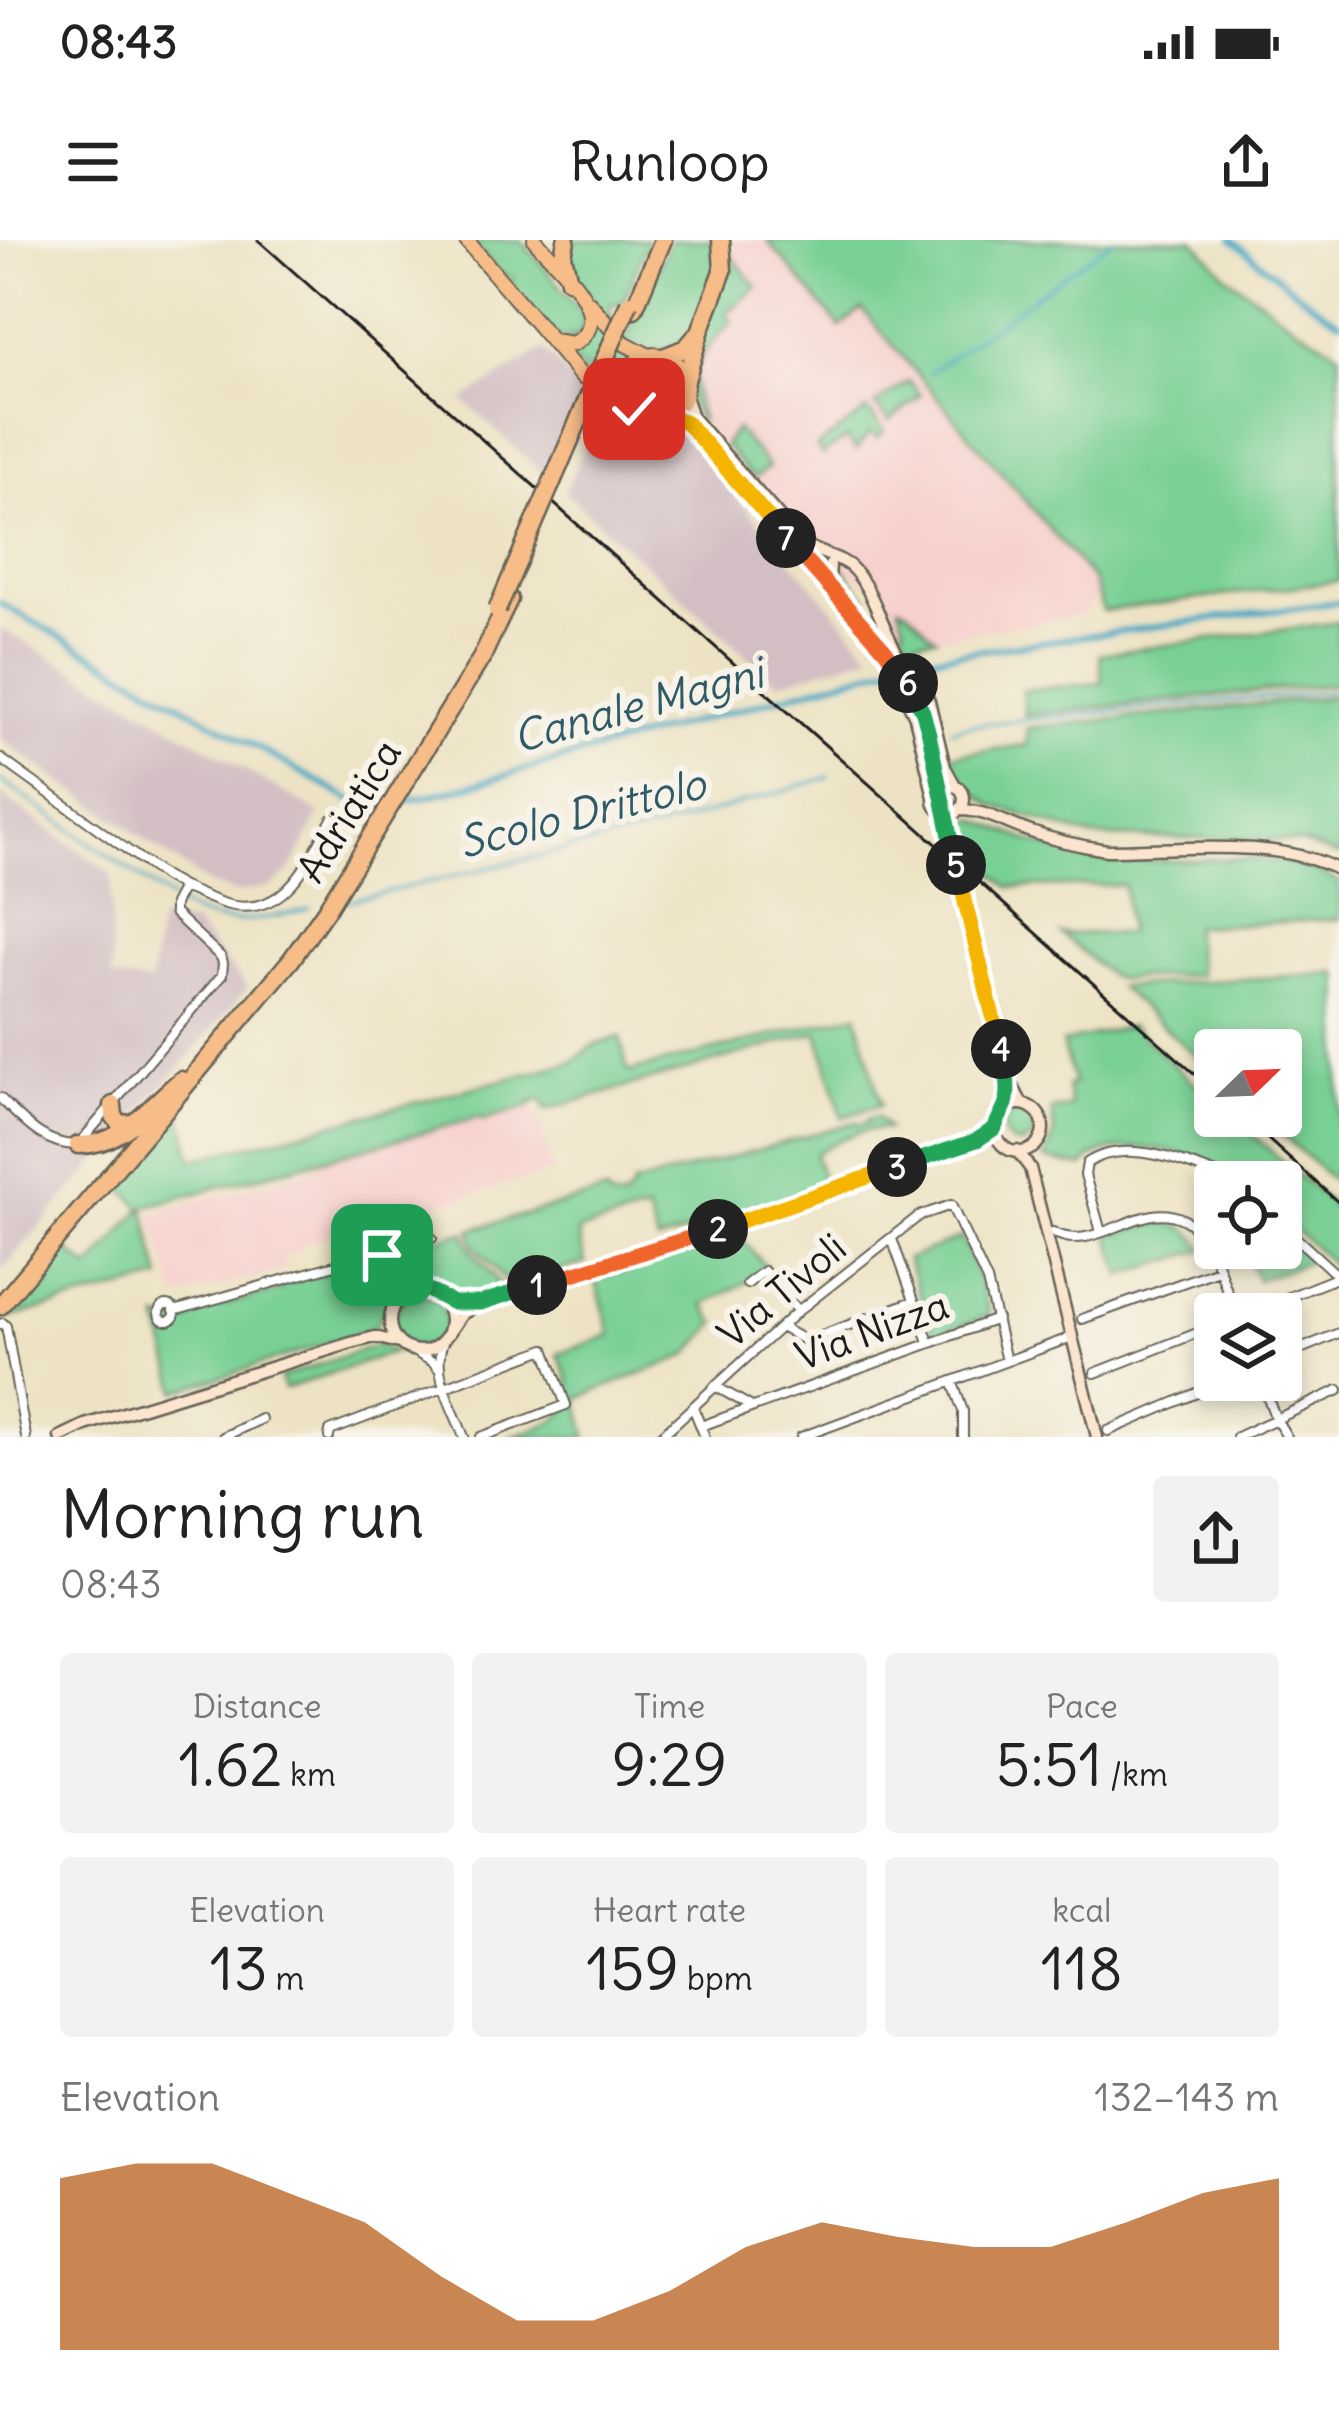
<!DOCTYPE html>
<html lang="en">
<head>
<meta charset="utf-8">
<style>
	:root { --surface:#fff; --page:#f2f2f2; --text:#222; --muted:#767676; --accent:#b45309 }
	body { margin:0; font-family:Delius,sans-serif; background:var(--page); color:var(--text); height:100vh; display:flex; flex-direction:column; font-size:45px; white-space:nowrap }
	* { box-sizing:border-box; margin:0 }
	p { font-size:39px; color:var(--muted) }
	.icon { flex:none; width:66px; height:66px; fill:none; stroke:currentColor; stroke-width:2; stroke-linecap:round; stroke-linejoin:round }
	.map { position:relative; height:1197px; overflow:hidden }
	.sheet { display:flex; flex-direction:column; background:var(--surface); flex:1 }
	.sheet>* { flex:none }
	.needle { width:78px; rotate:67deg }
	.fabs { position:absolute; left:1194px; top:789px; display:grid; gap:24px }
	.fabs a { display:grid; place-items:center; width:108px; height:108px; border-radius:12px; background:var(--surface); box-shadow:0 6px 18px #0003; font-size:60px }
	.pin { position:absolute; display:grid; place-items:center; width:102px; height:102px; color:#fff; margin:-51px; border-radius:24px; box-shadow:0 6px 18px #0006 }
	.km { position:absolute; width:60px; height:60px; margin:-30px; border-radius:50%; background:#222; color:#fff; font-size:33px; line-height:60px; text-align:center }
	.round { display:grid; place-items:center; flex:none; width:126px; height:126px; border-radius:12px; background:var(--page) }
	.head { display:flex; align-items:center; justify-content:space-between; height:204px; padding:0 60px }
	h1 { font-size:66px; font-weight:600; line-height:90px }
	.figures { display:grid; grid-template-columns:repeat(3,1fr); gap:18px; height:204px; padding:12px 60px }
	.figures div { display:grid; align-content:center; border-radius:12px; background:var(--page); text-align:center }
	.figures b { font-size:60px; font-weight:600 }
	.figures small { font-size:33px; font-weight:400 }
	.figures p { font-size:33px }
	.chart { height:336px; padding:24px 60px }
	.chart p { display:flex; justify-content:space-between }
	.chart svg { width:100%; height:216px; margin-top:12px; fill:var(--accent); opacity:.7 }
	.status { display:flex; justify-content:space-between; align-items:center; height:84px; padding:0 60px; background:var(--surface); direction:ltr }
	.status svg { height:33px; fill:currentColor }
	header { display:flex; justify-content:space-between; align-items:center; height:156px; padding:0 60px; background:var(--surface); font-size:54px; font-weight:600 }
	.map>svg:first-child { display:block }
	.built { fill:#f7d0cd }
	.industrial { fill:#d2bec3 }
	.green { fill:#79d095; stroke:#4a7658; stroke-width:3 }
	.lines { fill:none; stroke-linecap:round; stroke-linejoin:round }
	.stream { stroke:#43a7c3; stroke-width:3 }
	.canal { stroke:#43a7c3; stroke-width:6 }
	.street-casing { stroke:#656257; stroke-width:12 }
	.secondary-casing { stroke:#656257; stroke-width:15 }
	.primary-casing { stroke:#656257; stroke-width:18 }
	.highway-casing { stroke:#656257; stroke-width:21 }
	.street { stroke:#fff; stroke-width:8 }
	.secondary { stroke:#fce5cf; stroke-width:10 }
	.primary { stroke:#f7bd88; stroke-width:14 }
	.highway { stroke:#f7bd88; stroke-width:16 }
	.rail { stroke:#1c1c1c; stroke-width:3 }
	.secondary-bridge-casing { stroke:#656257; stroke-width:15; stroke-linecap:butt }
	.highway-bridge-casing { stroke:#656257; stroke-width:21; stroke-linecap:butt }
	.secondary-bridge { stroke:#fce5cf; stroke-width:10 }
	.highway-bridge { stroke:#f7bd88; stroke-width:16 }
	.split-1-casing { stroke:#fff; stroke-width:24 }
	.split-2-casing { stroke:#fff; stroke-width:24 }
	.split-3-casing { stroke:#fff; stroke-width:24 }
	.split-4-casing { stroke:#fff; stroke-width:24 }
	.split-5-casing { stroke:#fff; stroke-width:24 }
	.split-6-casing { stroke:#fff; stroke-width:24 }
	.split-7-casing { stroke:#fff; stroke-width:24 }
	.split-8-casing { stroke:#fff; stroke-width:24 }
	.split-1 { stroke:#22a559; stroke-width:15 }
	.split-2 { stroke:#f0652b; stroke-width:15 }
	.split-3 { stroke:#f5b400; stroke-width:15 }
	.split-4 { stroke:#22a559; stroke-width:15 }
	.split-5 { stroke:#f5b400; stroke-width:15 }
	.split-6 { stroke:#22a559; stroke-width:15 }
	.split-7 { stroke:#f0652b; stroke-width:15 }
	.split-8 { stroke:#f5b400; stroke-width:15 }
	.labels { text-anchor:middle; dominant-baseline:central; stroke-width:12; stroke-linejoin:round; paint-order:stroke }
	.street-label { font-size:39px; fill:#1c1c1c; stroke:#f7f3e8 }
	.water-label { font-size:42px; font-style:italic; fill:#2e5b67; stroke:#f7f3e8 }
</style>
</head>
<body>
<div class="status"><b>08:43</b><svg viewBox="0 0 49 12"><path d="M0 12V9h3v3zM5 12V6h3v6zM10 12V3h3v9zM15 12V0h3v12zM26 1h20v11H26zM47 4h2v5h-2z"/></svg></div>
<header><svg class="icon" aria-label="menu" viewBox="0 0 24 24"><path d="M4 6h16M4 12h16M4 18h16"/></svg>Runloop<svg class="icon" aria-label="share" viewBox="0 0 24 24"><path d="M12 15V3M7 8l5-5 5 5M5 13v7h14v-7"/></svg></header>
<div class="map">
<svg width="1339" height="1197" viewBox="0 0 1339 1197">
	<rect width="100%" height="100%" fill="#f7f3e8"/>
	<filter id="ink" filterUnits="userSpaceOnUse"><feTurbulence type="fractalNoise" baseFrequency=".00833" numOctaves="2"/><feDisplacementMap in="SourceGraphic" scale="24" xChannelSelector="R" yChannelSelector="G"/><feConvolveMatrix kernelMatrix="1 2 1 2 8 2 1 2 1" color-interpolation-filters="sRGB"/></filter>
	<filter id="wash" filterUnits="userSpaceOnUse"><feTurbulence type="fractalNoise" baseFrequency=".004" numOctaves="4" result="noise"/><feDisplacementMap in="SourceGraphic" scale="48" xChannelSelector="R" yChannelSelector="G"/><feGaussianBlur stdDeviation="2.7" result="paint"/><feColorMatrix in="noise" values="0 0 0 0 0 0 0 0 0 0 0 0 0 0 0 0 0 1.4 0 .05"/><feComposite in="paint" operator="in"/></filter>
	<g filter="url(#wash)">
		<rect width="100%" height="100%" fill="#ede3c4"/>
		<path class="built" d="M732 0H767L839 87 862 68 1093 340 1096 355 1089 370 1081 375 901 403 871 346 799 296 702 182 694 146 696 130 701 115 731 82 725 73 756 47 735 20Z
			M530 863 533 873H537L553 932 301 1004 302 1009 283 1018 286 1029 177 1058 150 974 315 929V922Z"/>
		<path class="industrial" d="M544 109 584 154 547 237 463 160Z
			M605 158 615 160 640 186 675 187 686 197 872 415 777 443 565 252Z
			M0 388 320 573 290 631 270 647 236 653 209 644 0 499Z
			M0 554 111 634 112 738 150 743 160 679 194 684 248 748 0 1032Z"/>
		<path class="green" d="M471 0H521L582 72 585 70 581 95 558 99 510 45 513 40 509 35H501Z
			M569 0H648L622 65 612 63 609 73 614 77 611 81 573 38Z
			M671 0H714L719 18 692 96C664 113 655 116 625 101Z
			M767 0H1194L1227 36 1300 89 1339 112V341L1103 371 1093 340 862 69 840 87Z
			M727 11 757 47 726 73 732 82C697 116 686 133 702 182 698 177 692 171 691 165 682 134 717 45 727 11Z
			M593 84 599 90 607 91 634 117 622 132 620 148 588 137 563 107Z
			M632 145a23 23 0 1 1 46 0a23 23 0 1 1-46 0Z
			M909 141 921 155 890 181 875 165Z
			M867 170 885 191 877 199 870 192 856 210 846 198 822 215 817 207Z
			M736 189 769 227 757 236H751L724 205Z
			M840 325 867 359 860 365 857 361 853 365 831 339 832 329Z
			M899 366C915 370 921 389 936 397L903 402 904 386Z
			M1339 382V444L1025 475 1022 450 1102 443 1100 414Z
			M1339 456V616L1303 603 1260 599 1091 597 992 565 971 549 955 531 950 515 1027 505V488Z
			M975 579C1019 597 1062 616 1109 620 1171 625 1234 612 1296 624 1311 627 1325 636 1339 642V679L1193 687 1199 735 1119 739 1110 736 1061 694 1128 693 1124 645 1009 647C985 624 970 616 964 582Z
			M1339 733V946L1262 876H1281V810H1215V833L1119 747Z
			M857 774 881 865 842 877 818 792 546 870 542 859 530 863 531 866 482 880 480 877 144 967 161 1039 8 1078 6 1069 62 1005 90 1029 142 968 117 943 125 930 180 868 192 920 573 822 592 806 620 797 628 832Z
			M1131 786 1215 862V876H1231L1339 971V1030L1281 977V942C1269 942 1254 944 1243 941 1225 936 1209 923 1191 917 1163 908 1099 899 1083 927L1045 919 1054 894 1052 870 1071 867 1067 846 1074 844 1062 803Z
			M1003 888a16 16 0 1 1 32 0a16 16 0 1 1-32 0Z
			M877 876 888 889C862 887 836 900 815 914L824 946 658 1002 647 971 578 991 585 1023 510 1046 474 1005 470 990 605 952 611 959 622 960 631 951 633 945 856 882 858 885 868 882V879Z
			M1161 982C1183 985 1194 991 1204 1010L1122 1035 1109 995Z
			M464 992C472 1019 490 1027 503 1050L469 1061H455L416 1040C402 1002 435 1000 464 992Z
			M740 997 766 1027 745 1043 704 1064 716 1083 688 1115 578 1158 587 1197H510C532 1189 573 1183 571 1152 571 1140 562 1126 558 1114L611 1095 595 1039Z
			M961 997 980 1041 990 1075 934 1095 907 1019Z
			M1294 1003 1313 1020 1257 1040 1249 1020Z
			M383 1018 398 1029 400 1047 373 1089 177 1151 159 1079 170 1082 179 1073 181 1077 282 1049 281 1044Z
			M394 1081a26 26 0 1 1 52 0a26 26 0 1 1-52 0Z
			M379 1104 395 1112 284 1149 280 1138Z"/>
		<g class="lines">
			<path class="stream" d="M929 133 1113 0
				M951 490 968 485 1339 451
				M0 540 171 659
				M348 661 667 586 829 537
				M179 665C221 692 263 679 309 669"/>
			<path class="canal" d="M1232 0 1307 60 1339 81
				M0 363 356 563 383 566 450 551 891 426
				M904 423 930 417 1339 362"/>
		</g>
	</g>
	<g filter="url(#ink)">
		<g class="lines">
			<defs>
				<path id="street" d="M0 518 165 637 183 647 174 664V673L221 717 223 723 222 735 78 905C44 906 22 879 0 858
					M183 647C198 653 213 661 229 665 286 678 309 620 332 579
					M1101 992 1085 935 1087 923C1128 895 1195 926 1236 942
					M1047 993 1053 992C1100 1020 1155 938 1202 995 1217 1013 1226 1051 1235 1074
					M387 1007a12 12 0 1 1 24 0a12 12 0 1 1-24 0Z
					M1202 995 1215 980
					M892 999 929 1102
					M396 1020 404 1042 398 1059
					M747 1044 764 1031 798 1071
					M427 1051 416 1044 407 1021 413 1009 432 998
					M159 1073a8 8 0 1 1 16 0a8 8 0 1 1-16 0Z
					M174 1071 363 1017 383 1015 392 1018
					M1246 1074 1339 1037 1281 984
					M1082 1079 1218 1030
					M0 1084 3 1083 6 1086 26 1197
					M781 1087 806 1101 914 1061
					M443 1102C431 1133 453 1168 464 1197
					M413 1111 433 1122 438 1128
					M1281 1117 1339 1093
					M1095 1133 1215 1086
					M1261 1140 1276 1179 1287 1197
					M952 1141 963 1171V1197
					M715 1146 750 1166
					M693 1167 705 1197
					M701 1186 997 1079
					M1108 1191 1227 1140
					M223 1197 261 1179
					M329 1197 330 1191 545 1109 566 1165 481 1197
					M660 1197 798 1071 919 976 951 965 987 1041 1006 1121
					M801 1197 1072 1097
					M1237 1197 1339 1150"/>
				<path id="secondary" d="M685 156 692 177 796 296C815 316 839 314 853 329 868 345 876 368 885 388 901 423 919 456 929 494
					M666 175 683 180 691 188 898 428
					M830 325 829 340 836 348
					M889 423 915 477 934 557
					M914 432 929 461 945 527 956 547
					M934 559a15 15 0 1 1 30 0a15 15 0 1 1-30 0Z
					M960 570C985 570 1005 583 1028 591 1053 600 1080 606 1107 610 1178 610 1275 597 1339 630
					M985 749 1008 837 1022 864
					M995 888a24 24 0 1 1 48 0a24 24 0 1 1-48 0Z
					M1017 911 1030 928 1097 1197
					M390 1081a30 30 0 1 1 60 0a30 30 0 1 1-60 0Z
					M448 1094 462 1074 480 1063 717 989 977 900 995 888
					M60 1197 85 1185 351 1103 375 1097 399 1103"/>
				<path id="primary" d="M466 0 552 101 573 104C621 77 556 25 535 0
					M589 63 624 103 647 115
					M552 101 582 137 626 156
					M624 146a31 31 0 1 1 62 0a31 31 0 1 1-62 0Z"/>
				<path id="highway" d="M566 0 563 16 569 40
					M634 69 663 0
					M666 116 686 108 697 95
					M686 140 701 89 723 31 721 0
					M113 865 114 876 120 884 134 883
					M78 905C124 906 148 866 181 840
					M0 1066 291 720 326 670 482 417 509 359"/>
			</defs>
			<use href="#street" class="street-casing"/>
			<use href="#secondary" class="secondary-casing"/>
			<use href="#primary" class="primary-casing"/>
			<use href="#highway" class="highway-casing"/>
			<use href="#street" class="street"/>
			<use href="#secondary" class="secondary"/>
			<use href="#primary" class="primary"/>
			<use href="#highway" class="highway"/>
			<path class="rail" d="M258 0 1215 852
				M1242 876 1339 963"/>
			<defs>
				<path id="secondary-bridge" d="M929 494 985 749"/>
				<path id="highway-bridge" d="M497 370 629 63"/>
			</defs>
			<use href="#secondary-bridge" class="secondary-bridge-casing"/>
			<use href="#highway-bridge" class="highway-bridge-casing"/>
			<use href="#secondary-bridge" class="secondary-bridge"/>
			<use href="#highway-bridge" class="highway-bridge"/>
		</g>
	</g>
	<g class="lines" filter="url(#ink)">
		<defs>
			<path id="split-1" d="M382 1015 399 1019 409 1014 408 1029 416 1044 453 1063H480L537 1045"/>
			<path id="split-2" d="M537 1045 718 989"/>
			<path id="split-3" d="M718 989 897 927"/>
			<path id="split-4" d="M897 927 977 900 995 888C998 877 1005 870 1007 860 1010 843 1005 826 1001 809"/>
			<path id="split-5" d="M956 625 1001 809"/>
			<path id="split-6" d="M908 443 923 472 929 494 956 625"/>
			<path id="split-7" d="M786 298 886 411 908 443"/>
			<path id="split-8" d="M634 169C651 180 669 173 687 183L786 298"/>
		</defs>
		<use href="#split-1" class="split-1-casing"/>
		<use href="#split-2" class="split-2-casing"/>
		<use href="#split-3" class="split-3-casing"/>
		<use href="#split-4" class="split-4-casing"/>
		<use href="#split-5" class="split-5-casing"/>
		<use href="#split-6" class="split-6-casing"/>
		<use href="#split-7" class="split-7-casing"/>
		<use href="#split-8" class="split-8-casing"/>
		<use href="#split-1" class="split-1"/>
		<use href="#split-2" class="split-2"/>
		<use href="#split-3" class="split-3"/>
		<use href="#split-4" class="split-4"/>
		<use href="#split-5" class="split-5"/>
		<use href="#split-6" class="split-6"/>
		<use href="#split-7" class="split-7"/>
		<use href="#split-8" class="split-8"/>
	</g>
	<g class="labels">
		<g class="street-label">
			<text transform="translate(349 571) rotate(-58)">Adriatica</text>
			<text transform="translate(782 1051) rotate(-40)">Via Tivoli</text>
			<text transform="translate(872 1091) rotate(-20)">Via Nizza</text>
		</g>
		<g class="water-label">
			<text transform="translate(638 465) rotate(-15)">Canale Magni</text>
			<text transform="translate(582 573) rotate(-14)">Scolo Drittolo</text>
		</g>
	</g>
</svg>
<div class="fabs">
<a><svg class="needle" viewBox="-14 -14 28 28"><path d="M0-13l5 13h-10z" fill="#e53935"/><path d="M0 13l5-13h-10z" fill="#767676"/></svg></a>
<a><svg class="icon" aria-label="locate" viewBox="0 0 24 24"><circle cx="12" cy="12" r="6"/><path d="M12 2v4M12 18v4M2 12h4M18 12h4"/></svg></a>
<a><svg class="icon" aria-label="layers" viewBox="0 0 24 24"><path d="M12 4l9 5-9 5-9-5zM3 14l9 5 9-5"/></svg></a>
</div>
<div class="pin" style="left:382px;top:1015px;background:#1e9e55"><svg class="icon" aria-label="arrive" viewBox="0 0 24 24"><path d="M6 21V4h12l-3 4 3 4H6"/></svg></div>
<div class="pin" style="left:634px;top:169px;background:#d93025"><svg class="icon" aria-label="check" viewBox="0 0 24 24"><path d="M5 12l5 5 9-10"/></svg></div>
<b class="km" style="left:537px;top:1045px">1</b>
<b class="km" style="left:718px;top:989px">2</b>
<b class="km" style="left:897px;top:927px">3</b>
<b class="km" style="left:1001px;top:809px">4</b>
<b class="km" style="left:956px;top:625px">5</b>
<b class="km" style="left:908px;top:443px">6</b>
<b class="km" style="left:786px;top:298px">7</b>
</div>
<section class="sheet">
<div class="head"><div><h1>Morning run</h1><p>08:43</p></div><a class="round"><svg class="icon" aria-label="share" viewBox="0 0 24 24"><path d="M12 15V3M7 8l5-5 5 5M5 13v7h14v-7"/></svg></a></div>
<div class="figures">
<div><p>Distance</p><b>1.62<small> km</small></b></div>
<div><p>Time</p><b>9:29</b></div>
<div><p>Pace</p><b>5:51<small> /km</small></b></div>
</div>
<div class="figures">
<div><p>Elevation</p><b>13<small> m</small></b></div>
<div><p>Heart rate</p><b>159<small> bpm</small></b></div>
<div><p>kcal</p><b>118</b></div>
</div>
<div class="chart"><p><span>Elevation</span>132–143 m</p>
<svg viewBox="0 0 160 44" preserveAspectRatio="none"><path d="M0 44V9L10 6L20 6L30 12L40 18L50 29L60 38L70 38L80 32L90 23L100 18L110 21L120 23L130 23L140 18L150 12L160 9V44z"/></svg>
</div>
</section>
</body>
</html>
